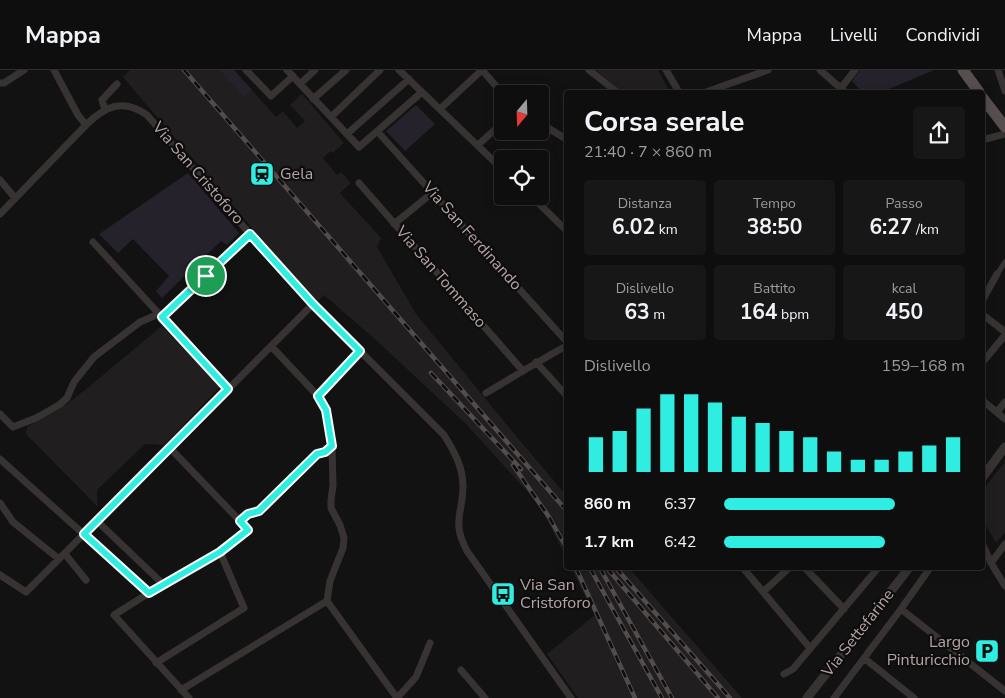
<!DOCTYPE html>
<html lang="it">
<head>
<meta charset="utf-8">
<style>
	:root { --surface:#0e0e0e; --page:#171717; --text:#f1f3f6; --muted:#9b9c9e; --line:#2e2e2e; --accent:#2feee1 }
	body { margin:0; font-family:"Nunito Sans",sans-serif; background:var(--page); color:var(--text); height:100vh; display:flex; flex-direction:column; font-size:19px; white-space:nowrap }
	* { box-sizing:border-box; margin:0 }
	p { font-size:16px; color:var(--muted) }
	.icon { flex:none; width:28px; height:28px; fill:none; stroke:currentColor; stroke-width:2; stroke-linecap:round; stroke-linejoin:round }
	.map { position:relative; flex:1; overflow:hidden }
	.sheet { position:absolute; left:564px; top:20px; width:421px; height:480px; display:flex; flex-direction:column; background:var(--surface); border-radius:5px; box-shadow:0 2px 12px #0003,0 0 0 1px var(--line) }
	.sheet>* { flex:none }
	.needle { width:32px; rotate:199deg }
	.controls { position:absolute; left:494px; top:15px; display:grid; gap:10px }
	.controls a { display:grid; place-items:center; width:55px; height:55px; border-radius:5px; background:var(--surface); box-shadow:0 2px 12px #0003,0 0 0 1px var(--line); font-size:25px }
	.pin { position:absolute; display:grid; place-items:center; width:42px; height:42px; color:#fff; margin:-21px; border:2px solid #fff; border-radius:50%; box-shadow:0 1px 5px #0007 }
	.round { display:grid; place-items:center; flex:none; width:52px; height:52px; border-radius:5px; background:var(--page) }
	.summary { display:flex; align-items:center; justify-content:space-between; height:85px; padding:0 20px }
	h1 { font-size:28px; font-weight:700; line-height:38px }
	.metrics { display:grid; grid-template-columns:repeat(3,1fr); gap:8px; height:85px; padding:5px 20px }
	.metrics div { display:grid; align-content:center; border-radius:5px; background:var(--page); text-align:center }
	.metrics b { font-size:21px; font-weight:700 }
	.metrics small { font-size:14px; font-weight:400 }
	.metrics p { font-size:14px }
	.chart { height:140px; padding:10px 20px }
	.chart p { display:flex; justify-content:space-between }
	.chart svg { width:100%; height:90px; margin-top:5px; stroke:var(--accent); stroke-width:6 }
	ul { padding:0 20px; list-style:none; font-size:16px }
	li { display:grid; grid-template-columns:80px 60px 1fr; align-items:center; height:38px }
	li i { height:12px; border-radius:6px; background:var(--accent) }
	header { display:flex; align-items:center; gap:30px; box-sizing:border-box; height:70px; padding:0 25px; background:var(--surface); border-bottom:1px solid var(--line) }
	header strong { font-size:24px }
	nav { display:flex; gap:28px; margin-inline-start:auto; font-size:18px }
	.map>svg:first-child { display:block }
	.built { fill:#201e1e }
	.green { fill:#25222b }
	.lines { fill:none; stroke-linecap:round; stroke-linejoin:round }
	.pedestrian { stroke:#383333; stroke-width:5 }
	.minor { stroke:#383333; stroke-width:7 }
	.tertiary { stroke:#383333; stroke-width:9 }
	.primary { stroke:#574f4f; stroke-width:11 }
	.rail-casing { stroke:#534c4c; stroke-width:4.5 }
	.rail { stroke:#0e0d0d; stroke-width:2.5; stroke-dasharray:8; stroke-linecap:butt }
	.route-casing { stroke:#fff; stroke-width:10 }
	.route { stroke:#2feee1; stroke-width:6 }
	.labels { text-anchor:middle; dominant-baseline:central; stroke-width:4.5; stroke-linejoin:round; paint-order:stroke }
	.street-label { font-size:16px; fill:#b4a3a4; stroke:#0e0d0d }
	.poi-label { font-size:16px; fill:#b4a3a4; stroke:#0e0d0d; text-anchor:start }
</style>
</head>
<body>
<header>
<strong>Mappa</strong>
<nav><a>Mappa</a><a>Livelli</a><a>Condividi</a></nav>
</header>
<div class="map">
<svg width="1005" height="628" viewBox="0 0 1005 628">
	<rect width="100%" height="100%" fill="#131212"/>
	<path class="built" d="M130 0H234L276 47 283 41 297 58 305 51 290 35 302 24 344 73 333 83 331 81 323 88 337 105 341 102 351 113 340 123 381 168 377 177 416 244 522 373 566 425V488L543 441 526 420 466 354 377 271 324 225 316 233 123 7Z
		M596 0H658L670 22H622Z
		M162 256 220 317 164 375 145 374 97 420 98 437 27 365 26 361 28 356 58 340 79 325Z
		M1005 392V462L996 473 983 450V419Z
		M571 498H629L742 628H578L547 584 595 545Z"/>
	<path class="green" d="M220 0H234L252 20 244 27Z
		M860 0H934L882 22H862L852 11Z
		M416 35 435 54 405 81 386 61Z
		M188 103 239 163 227 175 221 171 162 228 156 221 169 206 133 169 118 183 99 164Z"/>
	<g class="lines">
		<path class="pedestrian" d="M997 204 1005 192"/>
		<path class="minor" d="M54 0 78 45 86 55
			M246 0 271 26 293 6
			M287 0 359 77 422 22
			M399 0 502 99
			M589 0 617 22
			M666 0 679 22
			M820 0 845 22
			M998 0 1005 21
			M0 13H4L24 0
			M300 14 315 0
			M841 18 855 0
			M706 22 768 0
			M313 29 346 0
			M440 39 482 0 503 24
			M105 40 102 30 117 14
			M331 47 380 0
			M540 53 566 69
			M377 61 566 271
			M347 64 409 9
			M982 70 1005 64
			M478 75 502 53
			M0 110 15 128
			M359 113 523 301
			M531 126 566 160
			M0 144 86 55C105 36 123 28 147 45L250 164 313 234 444 365C454 381 463 397 463 416 463 423 462 429 461 436 457 454 458 464 467 481L571 628
			M394 154 432 123
			M93 172 228 319
			M982 231 997 204
			M982 244 1005 262
			M162 247 250 164
			M271 276 318 326 326 339 332 376 333 415 331 430V438L340 455 344 468 343 478 330 511 327 531 397 628
			M536 292 566 325
			M982 293 1005 265
			M486 323C513 307 539 291 566 276
			M318 326 360 281
			M982 330 1005 349
			M997 342 1005 332
			M0 344 13 357 36 348 59 335 67 328 74 312 94 287 140 252 154 246 158 243
			M170 378 240 451
			M0 389 149 523
			M0 433 13 452 59 489
			M97 451 164 515
			M982 473 991 493 1005 516
			M65 484 86 510
			M991 493 1005 474
			M743 498 810 578
			M805 498 844 539
			M0 505 26 522 313 234
			M763 522 789 498
			M901 539 1005 621
			M864 588 914 628
			M156 593 244 538 220 482
			M461 600 485 628
			M784 604 793 599 878 498
			M181 620 327 531
			M189 628 114 545 149 523 220 482 248 460 240 451 248 444 259 441 317 385 325 382 332 376
			M397 628 416 607 430 573
			M834 628 901 539 930 498"/>
		<path class="tertiary" d="M982 408 1005 377
			M807 628 909 498"/>
		<path class="primary" d="M963 0 979 22
			M982 27 1005 57"/>
		<defs>
			<path id="rail" d="M184 0 566 440
				M431 303 521 399
				M513 395 549 447 566 477
				M576 498 635 628
				M590 498 662 628
				M600 498 672 628
				M607 498 718 628
				M616 498 730 628"/>
		</defs>
		<use href="#rail" class="rail-casing"/>
		<use href="#rail" class="rail"/>
	</g>
	<g class="lines">
		<defs>
			<path id="route" d="M250 164 313 234 360 281 318 326 326 340 332 376 325 382 317 384 259 441 248 444 240 451 248 460 220 482 149 523 84 464 228 319 162 247Z"/>
		</defs>
		<use href="#route" class="route-casing"/>
		<use href="#route" class="route"/>
	</g>
	<defs>
		<symbol id="station-square" viewBox="-11 -11 22 22"><rect x="-9" y="-9" width="18" height="18" rx="4" fill="#2feee1" stroke="#0e0d0d"/><path d="M-3-6H3Q5-6 5-4V2Q5 4 3 4L4.5 6H3L1.5 4h-3L-3 6H-4.5L-3 4Q-5 4-5 2V-4Q-5-6-3-6ZM-3.5-4v3h7v-3ZM-3.5 1v1.5H-2V1ZM2 1v1.5H3.5V1Z" fill="#111"/></symbol>
		<symbol id="bus-square" viewBox="-11 -11 22 22"><rect x="-9" y="-9" width="18" height="18" rx="4" fill="#2feee1" stroke="#0e0d0d"/><path d="M-5-6H5V4H4V6H2V4H-2V6H-4V4H-5ZM-3.5-4V0h7V-4ZM-3.5 1.2v1.5H-2V1.2ZM2 1.2v1.5H3.5V1.2Z" fill="#111"/></symbol>
		<symbol id="parking-square" viewBox="-11 -11 22 22"><rect x="-9" y="-9" width="18" height="18" rx="4" fill="#2feee1" stroke="#0e0d0d"/><path d="M-3.5-5.5H1a3.5 3.5 0 0 1 0 7H-1V5.5H-3.5ZM-1-3.4V-.6H.8a1.4 1.4 0 0 0 0-2.8Z" fill="#111"/></symbol>
	</defs>
	<g fill-rule="evenodd">
		<use href="#station-square" x="248" y="90" width="28" height="28"/>
		<use href="#bus-square" x="489" y="510" width="28" height="28"/>
		<use href="#parking-square" x="973" y="567" width="28" height="28"/>
	</g>
	<g class="labels">
		<g class="street-label">
			<text transform="translate(198 103) rotate(49)">Via San Cristoforo</text>
			<text transform="translate(472 166) rotate(48)">Via San Ferdinando</text>
			<text transform="translate(441 207) rotate(49)">Via San Tommaso</text>
			<text transform="translate(858 563) rotate(-52)">Via Settefarine</text>
		</g>
		<g class="poi-label">
			<text x="280" y="104">Gela</text>
			<text x="520" y="515">Via San<tspan x="520" dy="18">Cristoforo</tspan></text>
			<text x="970" y="572" text-anchor="end">Largo<tspan x="970" dy="18">Pinturicchio</tspan></text>
		</g>
	</g>
</svg>
<div class="controls">
<a><svg class="needle" viewBox="-14 -14 28 28"><path d="M0-13l5 13h-10z" fill="#e53935"/><path d="M0 13l5-13h-10z" fill="#9b9c9e"/></svg></a>
<a><svg class="icon" aria-label="locate" viewBox="0 0 24 24"><circle cx="12" cy="12" r="6"/><path d="M12 2v4M12 18v4M2 12h4M18 12h4"/></svg></a>
</div>
<div class="pin" style="left:206px;top:206px;background:#1e9e55"><svg class="icon" aria-label="arrive" viewBox="0 0 24 24"><path d="M6 21V4h12l-3 4 3 4H6"/></svg></div>
<section class="sheet">
<div class="summary"><div><h1>Corsa serale</h1><p>21:40 · 7 × 860 m</p></div><a class="round"><svg class="icon" aria-label="share" viewBox="0 0 24 24"><path d="M12 15V3M7 8l5-5 5 5M5 13v7h14v-7"/></svg></a></div>
<div class="metrics">
<div><p>Distanza</p><b>6.02<small> km</small></b></div>
<div><p>Tempo</p><b>38:50</b></div>
<div><p>Passo</p><b>6:27<small> /km</small></b></div>
</div>
<div class="metrics">
<div><p>Dislivello</p><b>63<small> m</small></b></div>
<div><p>Battito</p><b>164<small> bpm</small></b></div>
<div><p>kcal</p><b>450</b></div>
</div>
<div class="chart"><p><span>Dislivello</span>159–168 m</p>
<svg viewBox="0 0 160 44" preserveAspectRatio="none"><path d="M5 44V27M15 44V24M25 44V13M35 44V6M45 44V6M55 44V10M65 44V17M75 44V20M85 44V24M95 44V27M105 44V34M115 44V38M125 44V38M135 44V34M145 44V31M155 44V27"/></svg>
</div>
<ul>
<li><b>860 m</b>6:37<i style="width:71%"></i></li>
<li><b>1.7 km</b>6:42<i style="width:67%"></i></li>
</ul>
</section>
</div>
</body>
</html>
